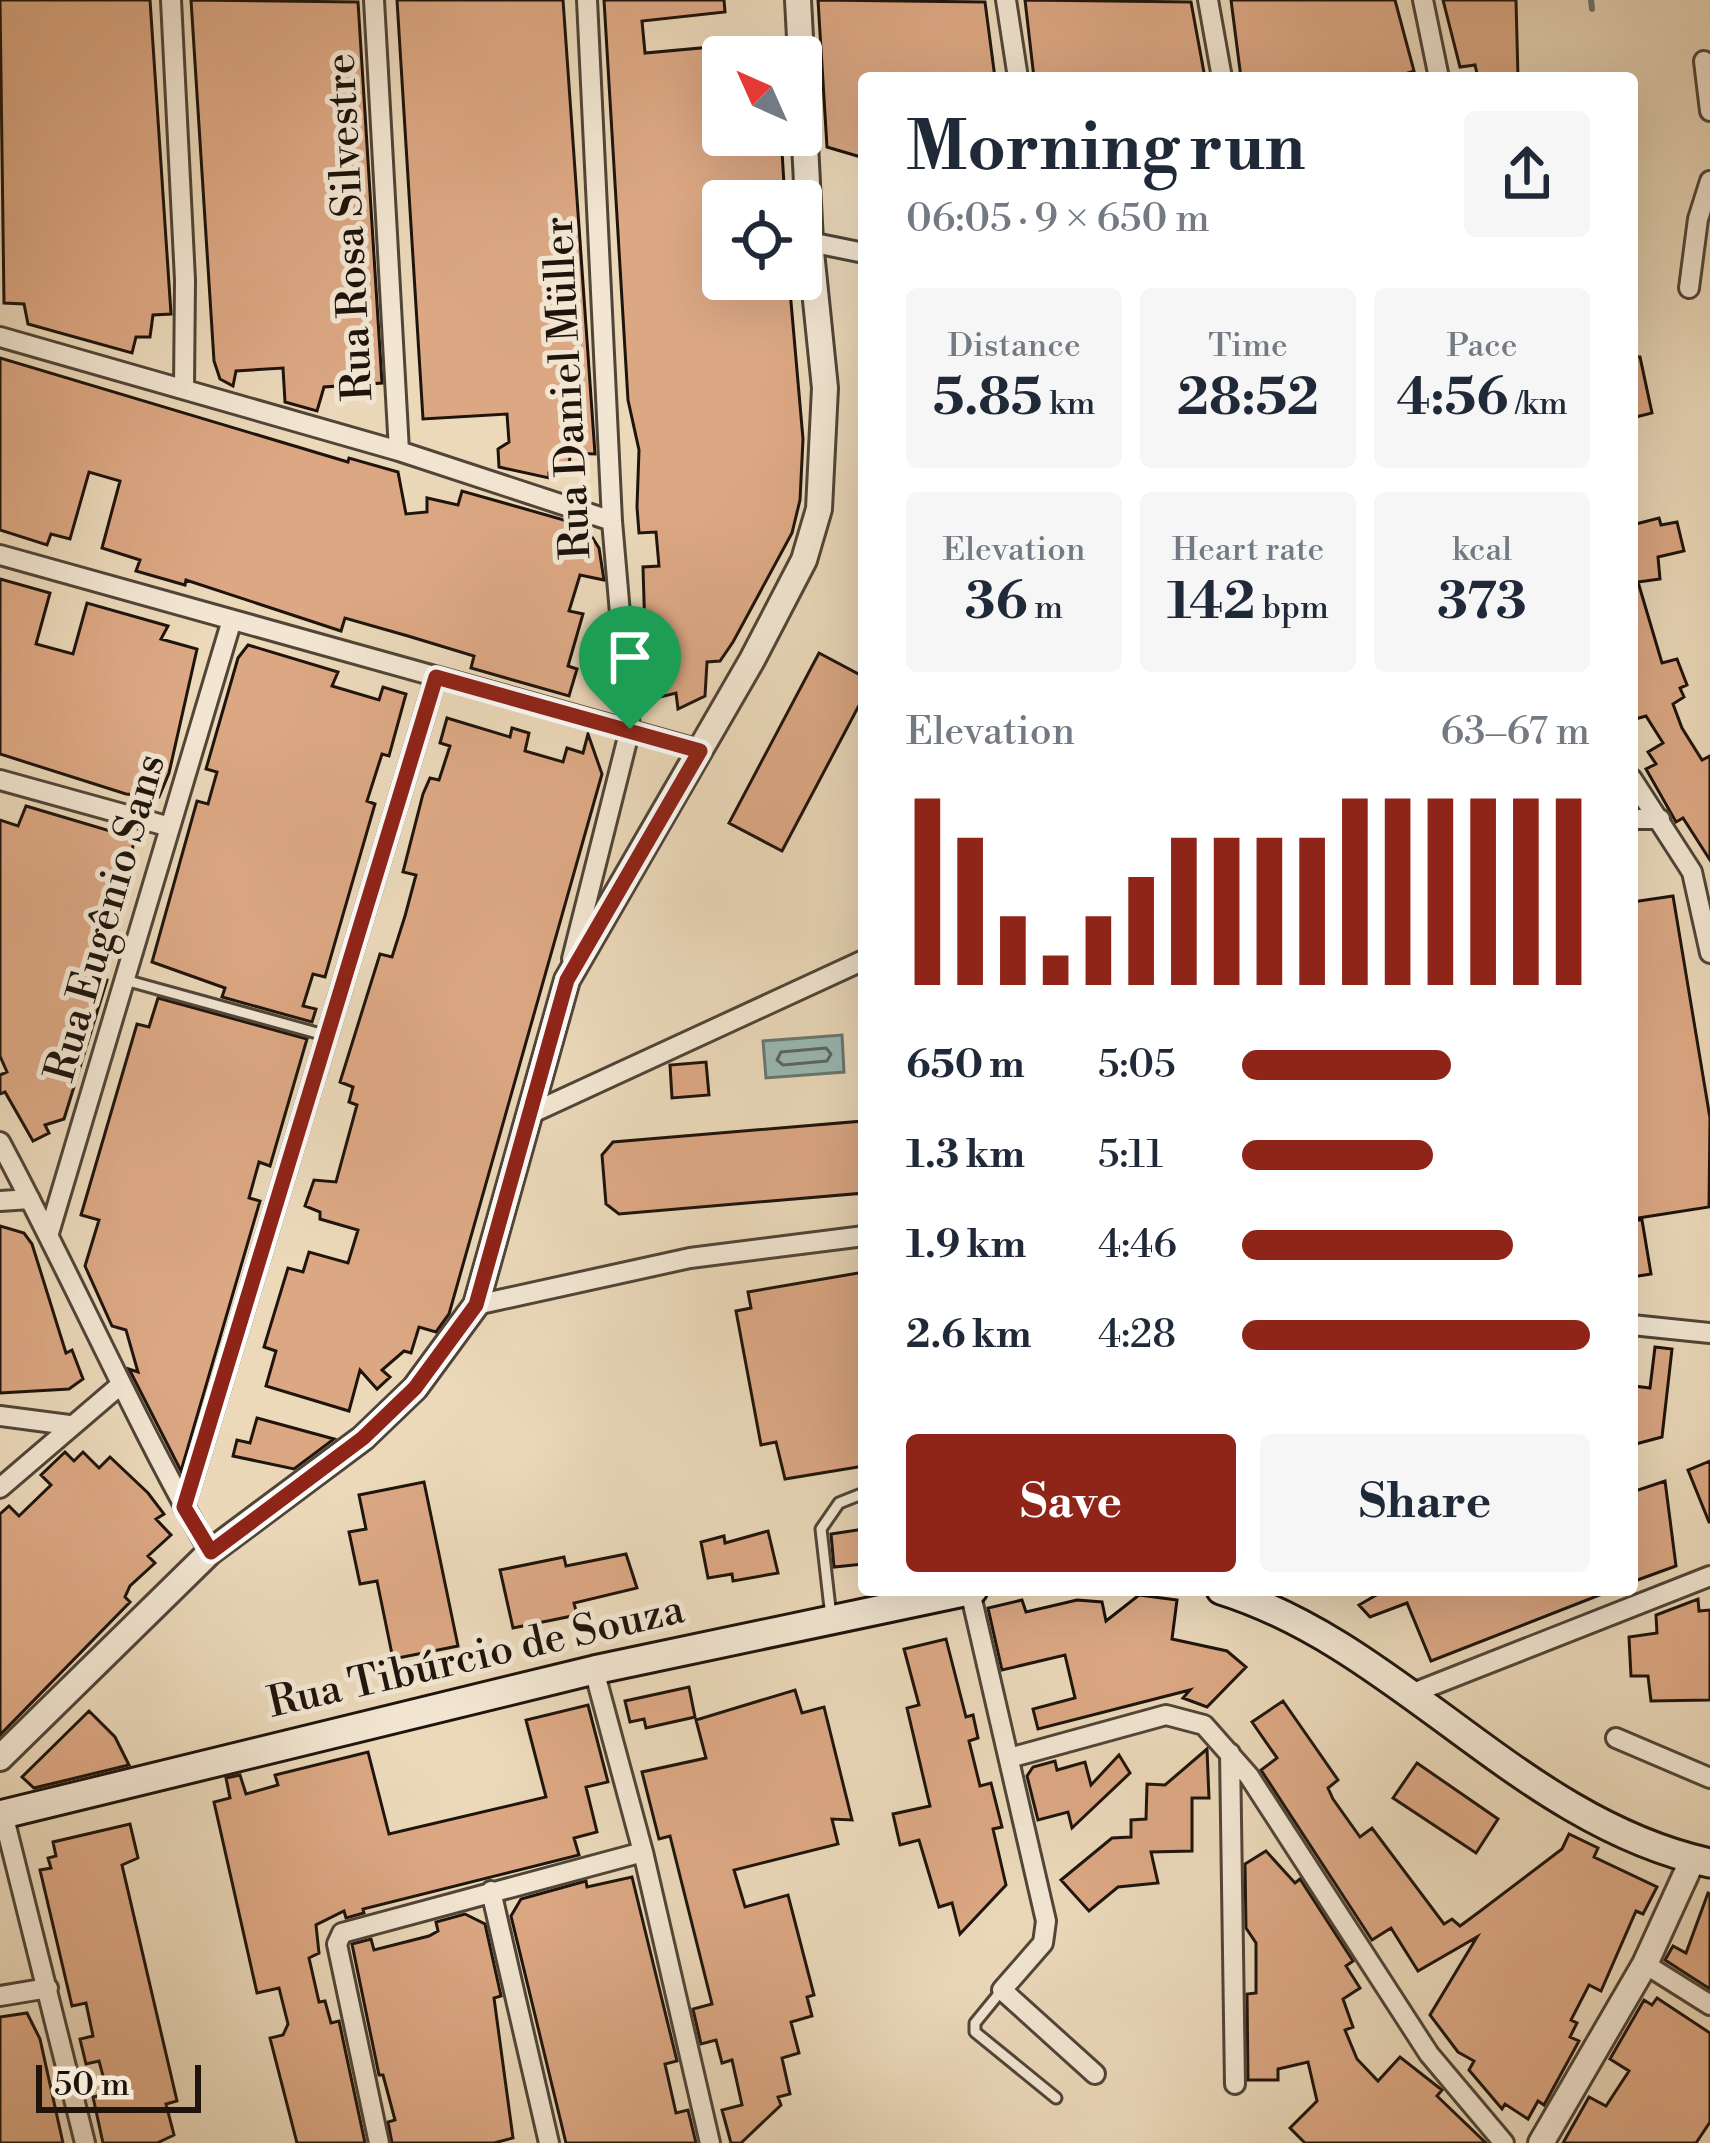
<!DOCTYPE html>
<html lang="en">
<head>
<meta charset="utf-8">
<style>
	:root { --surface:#fff; --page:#f6f6f7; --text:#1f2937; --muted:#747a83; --accent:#8f2418 }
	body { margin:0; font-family:"Libre Bodoni",serif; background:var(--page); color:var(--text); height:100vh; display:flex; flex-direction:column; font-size:45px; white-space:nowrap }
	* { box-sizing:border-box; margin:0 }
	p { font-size:39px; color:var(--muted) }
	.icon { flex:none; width:66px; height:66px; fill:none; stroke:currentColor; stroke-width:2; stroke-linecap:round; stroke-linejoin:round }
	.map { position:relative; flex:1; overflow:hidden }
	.sheet { position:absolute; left:858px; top:72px; width:780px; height:1524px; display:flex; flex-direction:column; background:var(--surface); border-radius:12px; box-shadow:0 12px 48px #0002 }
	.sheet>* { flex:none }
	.needle { width:78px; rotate:315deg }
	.controls { position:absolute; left:702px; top:36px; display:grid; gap:24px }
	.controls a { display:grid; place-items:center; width:120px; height:120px; border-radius:12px; background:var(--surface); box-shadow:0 12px 48px #0002; font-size:60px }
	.scale { position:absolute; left:36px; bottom:30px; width:165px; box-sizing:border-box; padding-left:12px; border:6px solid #1e140c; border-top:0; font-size:33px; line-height:42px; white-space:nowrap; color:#1e140c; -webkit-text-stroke:9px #f2e6d2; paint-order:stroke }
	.pin { position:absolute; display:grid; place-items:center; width:102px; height:102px; color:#fff; margin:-123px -51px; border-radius:50% 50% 50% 0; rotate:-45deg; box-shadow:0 0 12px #0007 }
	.pin .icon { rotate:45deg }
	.round { display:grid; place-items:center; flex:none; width:126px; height:126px; border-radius:12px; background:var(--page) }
	.summary { display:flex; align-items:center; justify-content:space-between; height:204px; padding:0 48px }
	h1 { font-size:66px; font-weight:700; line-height:90px }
	.stats { display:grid; grid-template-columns:repeat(3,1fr); gap:18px; height:204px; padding:12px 48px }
	.stats div { display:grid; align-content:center; border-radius:12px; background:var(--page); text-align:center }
	.stats b { font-size:51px; font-weight:700 }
	.stats small { font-size:33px; font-weight:400 }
	.stats p { font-size:33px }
	.chart { height:336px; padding:24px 48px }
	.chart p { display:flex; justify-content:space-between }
	.chart svg { width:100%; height:216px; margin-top:12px; stroke:var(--accent); stroke-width:6 }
	.cta { display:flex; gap:24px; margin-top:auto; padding:24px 48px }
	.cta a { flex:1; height:138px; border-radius:12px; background:var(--accent); color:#fff; font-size:48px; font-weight:700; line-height:138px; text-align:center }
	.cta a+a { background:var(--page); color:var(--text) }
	ul { padding:0 48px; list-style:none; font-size:39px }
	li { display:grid; grid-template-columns:192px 144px 1fr; align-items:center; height:90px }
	li i { height:30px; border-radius:15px; background:var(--accent) }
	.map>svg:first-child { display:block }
	.water { fill:#99b9b5; stroke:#687771; stroke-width:3 }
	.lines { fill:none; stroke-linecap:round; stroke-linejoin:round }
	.shore { stroke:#5c6660; stroke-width:3 }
	.stream { stroke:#687771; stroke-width:6 }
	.building { fill:#dca884; stroke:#1e140c; stroke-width:3 }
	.service-casing { stroke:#514538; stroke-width:15 }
	.minor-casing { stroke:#514538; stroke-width:24 }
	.tertiary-casing { stroke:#514538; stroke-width:30 }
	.secondary-casing { stroke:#1e140c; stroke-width:33 }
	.service { stroke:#f2e6d2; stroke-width:9 }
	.minor { stroke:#f2e6d2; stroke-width:18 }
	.tertiary { stroke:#f2e6d2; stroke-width:24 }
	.secondary { stroke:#f2e6d2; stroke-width:27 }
	.route-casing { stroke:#fff; stroke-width:24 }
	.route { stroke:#8f2418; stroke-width:15 }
	.labels { text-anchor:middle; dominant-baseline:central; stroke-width:10; stroke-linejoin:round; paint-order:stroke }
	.street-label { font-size:42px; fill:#1e140c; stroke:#f2e6d2 }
</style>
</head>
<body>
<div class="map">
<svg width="1710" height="2143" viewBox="0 0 1710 2143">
	<rect width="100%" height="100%" fill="#ebd9ba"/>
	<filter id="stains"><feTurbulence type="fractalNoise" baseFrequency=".00167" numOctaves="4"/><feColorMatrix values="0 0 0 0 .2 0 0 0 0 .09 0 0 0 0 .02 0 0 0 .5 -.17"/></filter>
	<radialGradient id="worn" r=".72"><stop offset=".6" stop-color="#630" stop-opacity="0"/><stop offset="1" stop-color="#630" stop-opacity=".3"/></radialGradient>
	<path class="water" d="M842 1035 844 1072 766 1078 763 1041Z"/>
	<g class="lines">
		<path class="shore" d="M826 1048 831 1054 827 1061 783 1065 777 1060 781 1052Z"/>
		<path class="stream" d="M1591 0 1592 9"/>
	</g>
	<path class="building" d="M0 0H150L171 314 153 315 150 337H136L132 353 28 324 24 304 4 303Z
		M191 0 358 2 382 383 324 387 317 411 285 402 283 368 236 371 233 386 220 379 214 361Z
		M397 0H563L595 454 570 453 569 474 549 473V478L499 467 498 449 509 442 507 414 423 419Z
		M604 0H724L725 12 642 21 645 53 723 46V135H781L785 201H723V262L706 279H789L803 439 800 500 792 533 733 642 720 661 707 662 705 696 678 709 676 693 656 698 646 668 643 567 659 566 656 532 639 533 637 507 639 450 628 400Z
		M818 0 985 2 995 78H864V158L827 147Z
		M1025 0 1191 2 1205 78H1034Z
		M1231 0H1395L1414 71 1393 78H1241Z
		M1443 0H1516L1518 78H1478L1475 65 1460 67Z
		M1632 357H1640L1652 413 1632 418Z
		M0 358 348 462 349 458 398 472 406 514 427 512V498L458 505 462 491 585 526 599 548 604 580 580 575 569 611 583 614 568 666 577 669 569 696 471 668 474 656 408 636 345 618 341 631 186 580 185 585 136 571 140 560 102 548 120 481 89 472 70 539 51 534 47 545 0 530Z
		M1659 518 1661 525 1677 522 1684 551 1658 557 1660 579 1638 582 1662 663 1677 659 1687 685 1680 688 1684 697 1673 704 1682 728 1702 760 1710 756V860L1683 818 1676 822 1646 769 1656 764 1648 752 1663 743 1646 716 1632 720V525Z
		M0 579 50 593 36 644 73 654 87 603 168 626 161 639 197 649 169 773 159 797 126 794 0 754Z
		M248 645 338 672 332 686 379 700 383 687 406 694 389 756 382 754 367 801 375 804 325 977 313 974 303 1006 316 1009 312 1022 222 997 225 988 152 962 197 801 208 804 217 772 206 769 238 658Z
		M819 653 864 677V696L782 851 729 823Z
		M447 718 510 737 512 728 529 733 525 751 563 762 567 748 583 753 588 734 602 774 449 1314 436 1332 419 1327 411 1353 404 1351 382 1370 390 1377 377 1389 360 1370 349 1411 266 1386 276 1351 264 1347 288 1268 303 1272 309 1252 348 1263 358 1230 320 1219V1212L305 1206 314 1180 336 1182 357 1105 349 1102 353 1087 340 1082 380 954 392 957 405 916 416 875 403 872 423 794 430 778 439 780 450 746 440 743Z
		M26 806 134 838 131 860 136 861 113 947 97 941 87 974 107 980 64 1119 45 1125 49 1133 33 1141 5 1092 0 1094V1075L7 1072 0 1056V820L18 826Z
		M1673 896 1710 1118 1709 1207 1632 1219V902Z
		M158 998 307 1039 270 1166 259 1162 249 1198 260 1201 181 1471 129 1369 138 1372 126 1330 112 1326 85 1266 99 1220 81 1215 137 1024 149 1027Z
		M706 1062 709 1095 672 1098 670 1065Z
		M864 1121V1193L619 1214 606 1204 602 1155 613 1142Z
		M1632 1220H1642L1651 1274 1632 1277Z
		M0 1226 24 1233 32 1244 66 1353 72 1350 83 1379 69 1389 0 1393Z
		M864 1272V1466L785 1479 776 1442 761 1445 736 1311 751 1308 748 1292Z
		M1655 1347 1672 1349 1662 1437 1632 1445 1634 1386 1650 1388Z
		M257 1418 334 1439 294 1469 233 1456 237 1440 250 1443Z
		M65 1452 74 1461 83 1452 99 1468 110 1457 148 1493 164 1514 156 1519 171 1535 148 1556 155 1563 130 1586 125 1597 130 1602 0 1735V1514L9 1506 19 1516 51 1485 41 1475Z
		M1710 1461V1522H1709L1688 1470Z
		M1665 1481 1676 1566 1632 1582V1492Z
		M424 1482 458 1646 393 1659 377 1581 360 1584 349 1532 366 1529 359 1495Z
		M864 1529V1564L834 1567 831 1534Z
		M768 1531 778 1573 733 1581 732 1574 708 1578 701 1542 724 1536 725 1543Z
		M626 1554 637 1588 574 1603 577 1615 513 1628 500 1570 564 1557 566 1566Z
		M1385 1590H1610V1591L1431 1661 1407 1603 1370 1617 1359 1605Z
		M1139 1595 1177 1600 1172 1639 1227 1651 1246 1667 1207 1707 1183 1698 1190 1690 1038 1729 1033 1709 1075 1698 1065 1655 1002 1670 988 1608 1022 1600 1026 1612 1077 1600 1102 1602 1106 1621Z
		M1698 1599 1699 1611 1710 1610V1700L1651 1701 1648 1676H1631L1629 1637 1657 1633 1656 1615Z
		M946 1639 966 1717 973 1715 978 1738 969 1741 980 1786 991 1783 1002 1827 993 1829 1006 1885 960 1934 952 1903 939 1907 919 1840 900 1845 893 1814 930 1806 907 1708 919 1705 904 1649Z
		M689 1687 695 1717 646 1728 644 1719 630 1722 625 1701Z
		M795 1690 802 1713 824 1707 852 1820 832 1819 838 1844 734 1870 745 1907 788 1895 814 1995 807 1997 812 2016 791 2022 799 2053 782 2058 790 2094 778 2097 781 2105 741 2143H731L722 2110 742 2105 732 2060 722 2063 716 2040 701 2044 693 2009 712 2004 670 1836 659 1839 642 1772 706 1758 696 1720Z
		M1283 1701 1338 1780 1328 1788 1333 1799 1360 1837 1372 1828 1444 1924 1452 1919 1460 1926 1479 1912 1562 1849 1569 1834 1598 1848 1594 1857 1657 1887 1643 1914 1636 1911 1601 1991 1589 1985 1571 2020 1577 2023 1570 2037 1579 2041 1544 2105 1538 2101 1528 2119 1505 2104 1502 2109 1469 2070 1474 2061 1458 2052 1430 2015 1477 1937 1418 1971 1391 1928 1372 1940 1261 1770 1277 1758 1252 1722Z
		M588 1705 608 1782 586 1787 597 1832 574 1838 579 1855 363 1909 364 1913 346 1918 344 1911 316 1925 319 1953 309 1958 319 2002 325 2001 331 2023 339 2021 365 2143H297L270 2038 283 2035 288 2024 279 1988 257 1993 214 1802 230 1798 226 1778 240 1775 246 1794 278 1785 275 1775 368 1752 389 1834 546 1797 526 1720Z
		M89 1711 115 1737 129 1765 34 1788 22 1777Z
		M1207 1749 1209 1798H1192V1851L1151 1852 1158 1883 1118 1887 1089 1911 1061 1880 1112 1838 1131 1837V1820L1146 1819 1147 1784 1165 1785Z
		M1119 1755 1130 1773 1072 1828 1068 1812 1038 1820 1027 1776 1033 1767 1055 1761 1057 1770 1085 1762 1091 1785Z
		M1417 1763 1498 1819 1476 1853 1393 1798Z
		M130 1824 138 1858 122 1865 177 2101 166 2104 174 2135 157 2143H103L93 2097 108 2094 99 2061 86 2064 80 2039 93 2036 86 2003 72 2006 40 1870 51 1868 48 1858 56 1856 53 1842Z
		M1266 1851 1295 1883 1300 1879 1353 1961 1346 1966 1360 1988 1343 1999 1353 2027 1345 2030 1357 2059 1378 2081 1400 2057 1442 2090 1437 2096 1486 2143H1305L1290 2128 1317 2101 1308 2062 1278 2069V2080H1248L1247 1994 1256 1993V1943L1246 1928 1245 1864Z
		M632 1877 677 2061 665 2064 676 2113 688 2110 696 2143H566L511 1916 521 1899 586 1881 587 1887Z
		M1708 1893 1710 1894V1989L1665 1960 1673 1946 1686 1953Z
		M465 1914 485 1924 501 1996 494 1998 513 2138 494 2143H392L388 2122 395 2120 383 2075H379L352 1944 371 1939 374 1950 429 1936 438 1931 436 1922Z
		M1657 1998 1710 2033V2122L1696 2143H1563L1589 2097 1606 2106 1629 2071 1610 2059 1644 2000 1652 2005Z
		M27 2013 40 2039 63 2143H0V2017Z"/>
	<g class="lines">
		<defs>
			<path id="service" d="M125 980 328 1036
				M831 1617 821 1529 839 1503 864 1493
				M1002 1990 975 2023V2032L1056 2098"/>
			<path id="minor" d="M171 0 185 280 184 388
				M374 0 399 451
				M1006 0 1018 78
				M1208 0 1222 78
				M1423 0 1439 78
				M1704 61 1710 111
				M810 242 864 253
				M1689 288 1698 219 1710 181
				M0 337 399 451 612 521
				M0 555 700 750
				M1632 779 1692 872 1710 953
				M0 780 170 827
				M1632 819H1660
				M572 959 630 729 612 521 587 0
				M532 1113 864 960
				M0 1142C73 1278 133 1418 210 1552
				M0 1201 30 1199
				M49 1233 231 623
				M476 1305 690 1258 864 1236
				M1632 1325 1710 1333
				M0 1416 69 1425
				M0 1488 118 1387
				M184 1507 436 677
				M970 1591 1046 1921 1043 1943 1002 1990 1095 2074
				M594 1670 643 1852 710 2143
				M1408 1695 1710 1576
				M1616 1738 1710 1778
				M1230 1753 1235 2084
				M1009 1758 1166 1715 1204 1725 1249 1776 1429 2054 1504 2143
				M3 1814 85 2143
				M491 1891 549 2143
				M1645 1964 1710 2005
				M0 1996 48 1988
				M379 2143 337 1944 342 1933 643 1852"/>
			<path id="tertiary" d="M798 0 801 57
				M0 1758 210 1552 363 1438 415 1388 476 1305 567 980 752 660 804 560 819 509 825 388 810 242 801 65
				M1541 2143 1645 1964 1693 1859"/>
			<path id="secondary" d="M1221 1590C1401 1646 1521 1822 1710 1863
				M0 1815 594 1670 973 1590"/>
		</defs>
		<use href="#service" class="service-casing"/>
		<use href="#minor" class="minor-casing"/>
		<use href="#tertiary" class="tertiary-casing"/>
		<use href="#secondary" class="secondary-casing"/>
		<use href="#service" class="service"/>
		<use href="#minor" class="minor"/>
		<use href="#tertiary" class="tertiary"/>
		<use href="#secondary" class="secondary"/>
	</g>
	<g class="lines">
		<defs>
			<path id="route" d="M436 677 700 751 567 980 476 1305 415 1388 363 1438 211 1552 184 1507Z"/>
		</defs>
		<use href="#route" class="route-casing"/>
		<use href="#route" class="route"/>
	</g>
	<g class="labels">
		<g class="street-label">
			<text transform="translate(350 227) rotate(-93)">Rua Rosa Silvestre</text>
			<text transform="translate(568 388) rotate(-93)">Rua Daniel Müller</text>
			<text transform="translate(106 918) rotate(-74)">Rua Eugênio Sans</text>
			<text transform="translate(476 1657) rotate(-13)">Rua Tibúrcio de Souza</text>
		</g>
	</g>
	<rect width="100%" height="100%" filter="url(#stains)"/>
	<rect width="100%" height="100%" fill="url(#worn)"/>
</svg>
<div class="controls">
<a><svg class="needle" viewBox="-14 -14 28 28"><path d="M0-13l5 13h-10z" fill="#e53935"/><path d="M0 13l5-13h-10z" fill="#747a83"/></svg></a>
<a><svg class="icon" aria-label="locate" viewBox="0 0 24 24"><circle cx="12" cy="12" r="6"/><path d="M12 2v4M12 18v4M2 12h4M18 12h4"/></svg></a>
</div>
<div class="scale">50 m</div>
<div class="pin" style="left:630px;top:729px;background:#1e9e55"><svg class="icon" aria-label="arrive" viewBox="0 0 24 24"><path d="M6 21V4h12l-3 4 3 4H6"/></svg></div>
<section class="sheet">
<div class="summary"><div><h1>Morning run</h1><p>06:05 · 9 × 650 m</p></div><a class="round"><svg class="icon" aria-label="share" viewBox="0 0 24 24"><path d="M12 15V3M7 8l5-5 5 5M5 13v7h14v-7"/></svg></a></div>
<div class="stats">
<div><p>Distance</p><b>5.85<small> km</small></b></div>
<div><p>Time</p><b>28:52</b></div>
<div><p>Pace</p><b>4:56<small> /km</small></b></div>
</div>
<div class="stats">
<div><p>Elevation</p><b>36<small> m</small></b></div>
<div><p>Heart rate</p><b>142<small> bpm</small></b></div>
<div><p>kcal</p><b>373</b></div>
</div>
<div class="chart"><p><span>Elevation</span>63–67 m</p>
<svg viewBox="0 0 160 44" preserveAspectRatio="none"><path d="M5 44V6M15 44V14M25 44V30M35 44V38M45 44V30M55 44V22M65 44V14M75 44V14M85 44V14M95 44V14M105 44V6M115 44V6M125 44V6M135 44V6M145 44V6M155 44V6"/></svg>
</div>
<ul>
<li><b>650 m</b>5:05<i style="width:60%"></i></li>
<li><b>1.3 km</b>5:11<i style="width:55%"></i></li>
<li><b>1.9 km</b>4:46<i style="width:78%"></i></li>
<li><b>2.6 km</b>4:28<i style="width:100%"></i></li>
</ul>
<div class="cta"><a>Save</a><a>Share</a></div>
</section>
</div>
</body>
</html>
